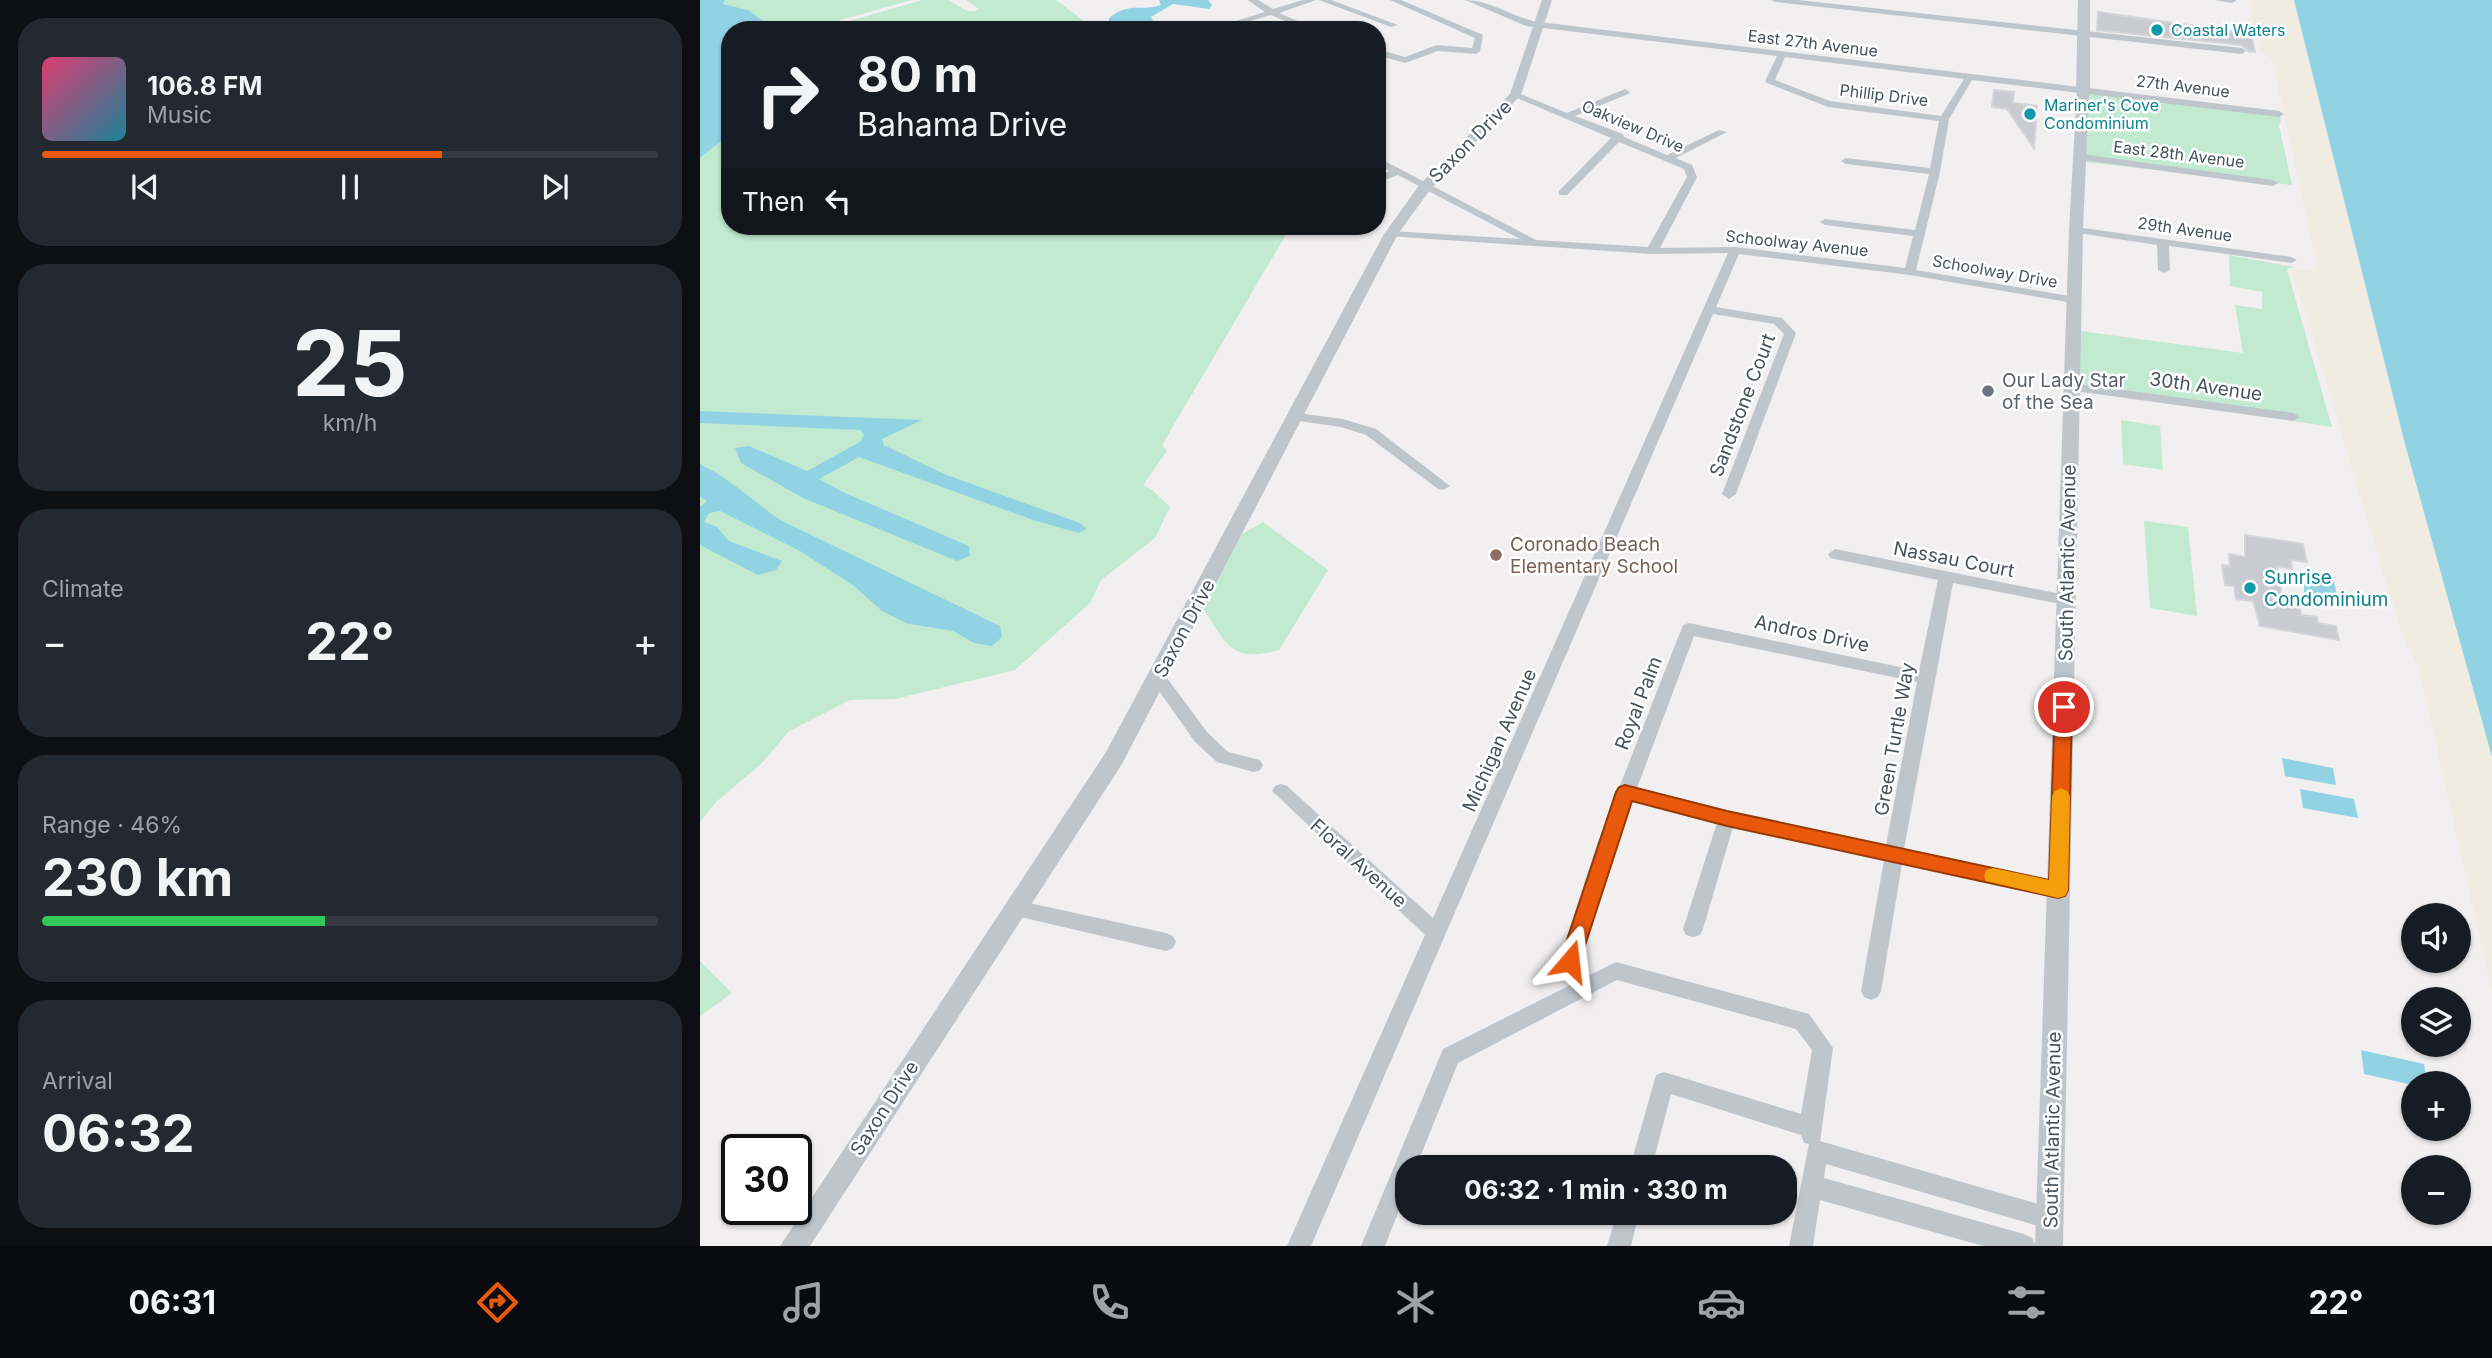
<!DOCTYPE html>
<html lang="en">
<head>
<meta charset="utf-8">
<style>
	body { margin:0; font-family:Inter,sans-serif; background:#242831; color:#f1f3f6; height:100vh; display:flex; flex-direction:column; font-size:26px; white-space:nowrap }
	* { box-sizing:border-box; margin:0 }
	p { font-size:23px; color:#9ea1a6 }
	.icon { flex:none; width:38px; height:38px; fill:none; stroke:currentColor; stroke-width:2; stroke-linecap:round; stroke-linejoin:round }
	.map { position:relative; flex:1; overflow:hidden }
	.sheet { display:flex; flex-direction:column; gap:18px; padding:18px; background:#0d0f14; width:700px }
	.sheet>* { flex:none }
	.guide { position:absolute; left:21px; top:21px; width:665px; height:214px; border-radius:28px; box-shadow:0 2px 5px #0004; background:#171b24; color:#f1f3f6; overflow:hidden }
	.controls { position:absolute; left:1701px; top:903px; display:grid; gap:14px }
	.controls a { display:grid; place-items:center; width:70px; height:70px; border-radius:50%; background:#171b24; box-shadow:0 2px 5px #0004; font-size:35px }
	.speed { position:absolute; left:21px; top:1134px; display:flex; gap:14px; font-size:35px; font-weight:700; text-align:center }
	.speed>* { display:grid; place-content:center; width:91px; height:91px; border-radius:50%; background:#171b24; box-shadow:0 2px 5px #0004; line-height:1 }
	.speed .limit { border:4px solid #111; border-radius:10px; background:#fff; color:#111 }
	.pin { position:absolute; display:grid; place-items:center; width:60px; height:60px; color:#fff; margin:-30px; border:4px solid #fff; border-radius:50%; box-shadow:0 2px 7px #0007 }
	.me { position:absolute; width:77px; margin:-38px; rotate:17deg; stroke-linejoin:round; filter:drop-shadow(0 0 5px #0008) }
	.turn { display:flex; align-items:center; gap:24px; height:147px; padding:0 21px; font-size:32px }
	.turn .icon { width:91px; height:91px; stroke-width:2.5 }
	.turn b { display:block; font-size:49px; line-height:60px }
	.then { display:flex; align-items:center; height:66px; padding:0 21px; background:#0003; gap:14px; font-size:26px }
	.big { font-size:52px; font-weight:700; line-height:1.1 }
	.sheet .card { flex:1; display:flex; flex-direction:column; justify-content:center; gap:10px; min-width:0; padding:0 24px; border-radius:28px; background:#242831 }
	.sheet .dial { align-items:center; gap:0 }
	.dial b { font-size:91px; line-height:1 }
	.song { display:flex; align-items:center; gap:21px }
	.cover { width:84px; height:84px; border-radius:10px; background:linear-gradient(135deg,hsl(340 70% 55%),hsl(190 70% 35%)) }
	.played { height:7px; border-radius:4px; background:linear-gradient(90deg,#ea580c 65%,#363941 65%) }
	.keys { display:flex; justify-content:space-around; direction:ltr }
	.heat { display:flex; justify-content:space-between; align-items:center; font-size:38px; direction:ltr }
	.charge { height:10px; border-radius:5px; background:linear-gradient(90deg,#34c759 46%,#363941 0) }
	.trip { position:absolute; left:695px; top:1155px; width:402px; height:70px; border-radius:28px; background:#171b24; box-shadow:0 2px 5px #0004; font-weight:700; line-height:70px; text-align:center }
	.tabs { display:flex; height:112px; justify-content:space-around; align-items:center; background:#090b0e; color:#9ea1a6 }
	.tabs .icon { width:49px; height:49px }
	.tabs .on { color:#ea580c }
	.tabs b { font-size:32px; color:#f1f3f6 }
	main { display:flex; flex:1; min-height:0 }
	.map>svg:first-child { display:block }
</style>
</head>
<body>
<main>
<section class="sheet">
<div class="card">
<div class="song"><i class="cover"></i><div><b>106.8 FM</b><p>Music</p></div></div>
<div class="played"></div>
<div class="keys"><svg class="icon" aria-label="previous" viewBox="0 0 24 24"><path d="M18 5L8 12l10 7zM5 5v14"/></svg><svg class="icon" aria-label="pause" viewBox="0 0 24 24"><path d="M8 5v14M16 5v14"/></svg><svg class="icon" aria-label="next" viewBox="0 0 24 24"><path d="M6 5l10 7-10 7zM19 5v14"/></svg></div>
</div>
<div class="card dial"><b>25</b><p>km/h</p></div>
<div class="card"><p>Climate</p>
<div class="heat"><a>−</a><b class="big">22°</b><a>+</a></div>
</div>
<div class="card"><p>Range · 46%</p><b class="big">230 km</b><div class="charge"></div></div>
<div class="card"><p>Arrival</p><b class="big">06:32</b></div>
</section>
<div class="map">
<svg width="1792" height="1246" viewBox="0 0 1792 1246">
	<rect width="100%" height="100%" fill="#f1efef"/>
	<!-- green -->
	<g fill="#c1ead1" fill-rule="evenodd">
		<path d="M 25,0 L 212,0 L 105,30 L 58,30 L 63,21 L 48,10 L 23,4 Z"/>
		<path d="M 222,0 C 229,0 240,0 247,0 C 260,4 265,16 279,9 L 266,0 L 356,0 L 392,27 L 368,30 L 139,30 L 129,27 Z"/>
		<path d="M 1388,91 L 1579,111 L 1581,120 L 1579,126 L 1592,185 L 1385,162 Z"/>
		<path d="M 30,134 L 30,226 L 591,226 L 462,445 L 467,451 L 443,485 L 452,490 L 470,507 L 455,538 L 401,580 L 390,603 L 315,670 L 195,699 L 150,700 L 89,731 L 62,763 L 16,802 L 0,822 L 0,158 ZM 265,610 L 300,626 L 274,643 L 253,631 L 208,624 L 191,615 Z"/>
		<path d="M 1529,255 L 1594,267 L 1587,269 L 1632,427 L 1379,388 L 1380,331 L 1543,353 L 1535,305 L 1562,309 L 1562,292 L 1530,286 Z"/>
		<path d="M 1421,420 L 1460,426 L 1463,470 L 1423,464 Z"/>
		<path d="M 1444,521 L 1488,527 L 1497,616 L 1450,608 Z"/>
		<path d="M 563,522 L 628,570 L 579,650 C 531,663 527,645 503,608 L 542,534 Z"/>
		<path d="M 0,961 L 32,993 L 0,1016 Z"/>
	</g>
	<!-- sand -->
	<path fill="#f1ece1" d="M 1549,0 L 1792,0 L 1792,992 L 1719,669 L 1701,631 L 1592,270 L 1618,271 L 1572,59 L 1559,50 Z"/>
	<!-- water -->
	<g fill="#92d3e3">
		<path d="M 0,0 L 25,0 L 23,4 L 48,10 L 63,21 L 58,30 L 30,30 L 30,134 L 0,158 Z"/>
		<path d="M 459,0 L 508,0 L 512,5 L 509,9 L 473,4 L 451,17 L 458,30 L 425,30 L 409,25 L 409,18 C 430,1 439,12 461,5 Z"/>
		<path d="M 1594,0 L 1792,0 L 1792,757 L 1705,444 Z"/>
		<path d="M 0,411 L 222,420 L 182,439 L 184,445 L 244,474 L 380,523 L 387,529 L 379,533 L 333,520 L 159,457 L 119,479 L 145,493 L 269,546 L 270,556 L 257,561 L 103,498 L 41,463 L 35,448 L 49,446 L 107,471 L 160,442 L 164,435 L 160,430 L 0,423 Z"/>
		<path d="M 0,464 C 29,478 53,501 80,520 L 300,626 L 302,637 L 292,646 L 274,643 L 253,631 L 208,624 L 182,611 L 154,586 L 100,551 L 20,511 L 9,513 L 4,522 L 17,527 L 29,541 L 82,561 L 76,570 L 58,575 L 0,545 L 0,507 L 7,501 L 0,497 Z"/>
		<path d="M 1624,577 L 1634,581 L 1639,605 L 1631,606 L 1624,598 L 1604,592 L 1604,583 L 1620,582 Z"/>
		<path d="M 1582,758 L 1633,768 L 1636,785 L 1585,776 Z"/>
		<path d="M 1600,789 L 1654,799 L 1658,818 L 1603,808 Z"/>
		<path d="M 1661,1050 L 1724,1064 L 1727,1083 L 1713,1085 L 1664,1074 Z"/>
	</g>
	<!-- building -->
	<g fill="#c9cbd1" stroke="#d3d5d9" stroke-width="2">
		<path d="M 1398,12 L 1551,34 L 1555,52 L 1548,51 L 1542,45 L 1397,30 Z"/>
		<path d="M 1294,90 L 1314,92 L 1313,103 L 1337,106 L 1334,148 L 1307,109 L 1292,107 Z"/>
		<path d="M 1545,535 L 1603,544 L 1607,562 L 1591,560 L 1592,569 L 1577,566 L 1583,602 L 1599,605 L 1601,615 L 1617,617 L 1618,623 L 1636,626 L 1639,640 L 1560,626 L 1553,601 L 1536,599 L 1534,586 L 1525,585 L 1522,565 L 1530,566 L 1529,554 L 1545,557 Z"/>
	</g>
	<g fill="none" stroke-linecap="round" stroke-linejoin="round">
		<!-- minor -->
		<g fill="#bec6cc" fill-rule="evenodd">
			<path d="M 548,0 L 558,0 L 573,9 L 603,0 L 616,0 L 579,13 L 619,30 L 606,30 L 571,15 L 519,30 L 519,26 L 565,12 Z"/>
			<path d="M 619,0 L 631,0 L 698,25 L 691,27 Z"/>
			<path d="M 690,0 L 701,0 L 783,35 L 780,51 L 776,54 L 738,51 L 705,63 L 677,55 L 677,49 L 705,57 L 737,45 L 772,48 L 775,38 Z"/>
			<path d="M 765,0 C 791,0 813,18 839,22 L 1579,111 L 1584,114 L 1579,117 L 1272,80 L 1249,119 L 1240,172 L 1216,270 L 1375,297 L 1381,301 L 1379,304 L 1210,275 L 1039,254 L 1016,307 L 1082,318 L 1096,333 L 1036,494 L 1029,499 L 1022,494 L 1084,334 L 1074,324 L 1013,314 L 611,1246 L 587,1246 L 725,935 L 572,791 L 575,786 L 581,784 L 587,786 L 733,918 L 1028,253 L 952,254 L 687,236 L 687,232 L 691,231 L 820,239 L 698,175 L 677,183 L 677,176 L 690,171 L 677,164 L 677,157 L 836,240 L 948,247 L 987,177 L 984,169 L 919,142 L 867,195 L 859,195 L 859,191 L 911,138 L 810,95 L 818,93 L 867,113 L 925,89 L 930,92 L 928,94 L 875,116 L 923,134 L 924,137 L 967,155 L 1019,130 L 1027,132 L 976,158 L 992,165 L 997,177 L 960,248 L 1035,247 L 1205,268 L 1213,236 L 1125,225 L 1120,222 L 1125,219 L 1215,230 L 1229,174 L 1146,164 L 1141,161 L 1146,158 L 1230,168 L 1239,121 L 1128,107 L 1067,83 L 1065,81 L 1077,56 L 826,26 ZM 1085,57 L 1264,79 L 1241,116 L 1130,101 L 1075,80 Z"/>
			<path d="M 1071,0 L 1098,0 L 1542,48 L 1546,51 L 1542,54 L 1075,2 Z"/>
			<path d="M 1515,0 L 1535,0 L 1536,1 L 1532,3 Z"/>
			<path d="M 1380,154 L 1573,180 L 1578,183 L 1573,186 L 1376,159 L 1375,157 Z"/>
			<path d="M 1376,227 L 1591,257 L 1597,260 L 1591,263 L 1469,246 L 1470,270 L 1464,273 L 1458,270 L 1457,245 L 1372,232 L 1372,228 Z"/>
			<path d="M 1372,383 L 1593,413 L 1600,417 L 1593,421 L 1367,390 L 1367,384 Z"/>
			<path d="M 597,413 L 643,419 L 676,429 L 750,486 L 743,490 L 738,489 L 666,435 L 641,427 L 592,420 L 592,414 Z"/>
			<path d="M 1135,549 L 1371,596 L 1374,600 L 1366,605 L 1253,583 L 1204,849 L 1358,882 L 1365,884 L 1367,890 L 1365,896 L 1358,898 L 1202,864 L 1181,991 L 1178,997 L 1171,1000 L 1164,997 L 1161,991 L 1184,860 L 1033,827 L 1003,929 L 1000,935 L 993,937 L 986,935 L 983,929 L 1017,823 L 932,801 L 915,844 L 879,961 L 876,967 L 869,970 L 862,967 L 859,961 L 897,844 L 983,625 L 989,623 L 1219,671 L 1238,580 L 1130,558 L 1128,554 ZM 994,636 L 1217,682 L 1186,845 L 1027,811 L 937,788 Z"/>
			<path d="M 458,672 L 464,674 L 507,732 L 528,752 L 560,760 L 563,765 L 560,770 L 554,772 L 517,762 L 495,742 L 450,678 L 452,674 Z"/>
			<path d="M 316,900 L 466,933 L 473,936 L 476,942 L 473,948 L 466,951 L 316,916 L 309,914 L 306,908 L 309,902 Z"/>
			<path d="M 916,962 L 1109,1014 L 1133,1048 L 1120,1141 L 1349,1207 L 1357,1210 L 1360,1218 L 1357,1226 L 1349,1229 L 1126,1164 L 1124,1178 L 1324,1234 L 1332,1238 L 1336,1246 L 1283,1246 L 1120,1200 L 1113,1246 L 1089,1246 L 1109,1144 L 1104,1143 L 1101,1135 L 971,1094 L 952,1167 L 930,1167 L 956,1075 L 964,1072 L 1101,1114 L 1112,1050 L 1096,1029 L 917,980 L 758,1063 L 716,1167 L 707,1167 L 707,1190 L 685,1246 L 661,1246 L 743,1049 Z"/>
			<path d="M 917,1213 L 939,1213 L 931,1246 L 907,1246 Z"/>
		</g>
		<!-- tertiary -->
		<g fill="#bec6cc" fill-rule="evenodd">
			<path d="M 842,0 L 852,0 L 821,95 L 730,190 L 698,234 L 422,764 L 110,1246 L 80,1246 L 406,752 L 684,234 L 720,184 L 810,94 Z"/>
			<path d="M 1383,87 L 1389,90 L 1383,230 L 1363,1246 L 1335,1246 L 1369,230 L 1377,90 Z"/>
		</g>
		<!-- secondary -->
		<path fill="#bec7d0" fill-rule="evenodd" d="M 1378,0 L 1390,0 L 1390,90 L 1383,94 L 1376,90 Z"/>
	</g>
	<!-- route -->
	<path fill="#ea580c" stroke="#983908" stroke-width="2" d="M 1364,700 L 1370,702 L 1372,707 L 1368,890 L 1365,896 L 1358,898 L 1027,826 L 932,801 L 880,961 L 877,968 L 870,970 L 862,968 L 860,961 L 916,792 L 919,787 L 925,785 L 1027,811 L 1349,880 L 1355,707 L 1358,702 Z"/>
	<!-- slow -->
	<path fill="#f59e0b" d="M 1361,788 L 1367,791 L 1370,796 L 1368,890 L 1365,896 L 1358,898 L 1286,881 L 1284,876 L 1286,870 L 1293,868 L 1349,880 L 1352,796 L 1355,791 Z"/>
	<!-- markers -->
	<g fill="#0f9aa8" stroke="#fff" stroke-width="2.5">
		<circle cx="1457" cy="30" r="7"/>
		<circle cx="1330" cy="114" r="7"/>
		<circle cx="1550" cy="588" r="7"/>
	</g>
	<circle fill="#6b7280" stroke="#fff" stroke-width="2.5" cx="1288" cy="391" r="7"/>
	<circle fill="#8d6e63" stroke="#fff" stroke-width="2.5" cx="796" cy="555" r="7"/>
	<g text-anchor="middle" stroke-width="5" stroke-linejoin="round" paint-order="stroke">
		<!-- far-culture labels -->
		<g font-size="16" fill="#0d838f" stroke="#fff" text-anchor="start">
			<text x="1471" y="36">Coastal Waters</text>
			<text x="1344" y="111">Mariner's Cove<tspan x="1344" dy="18">Condominium</tspan></text>
		</g>
		<!-- far-street labels -->
		<g font-size="16" fill="#48525a" stroke="#fff">
			<text transform="translate(1113 43) rotate(7)" y="6">East 27th Avenue</text>
			<text transform="translate(1483 86) rotate(7)" y="6">27th Avenue</text>
			<text transform="translate(1184 95) rotate(7)" y="6">Phillip Drive</text>
			<text transform="translate(933 126) rotate(23)" y="6">Oakview Drive</text>
			<text transform="translate(1479 154) rotate(7)" y="6">East 28th Avenue</text>
			<text transform="translate(1485 229) rotate(8)" y="6">29th Avenue</text>
			<text transform="translate(1097 243) rotate(6)" y="6">Schoolway Avenue</text>
			<text transform="translate(1295 271) rotate(10)" y="6">Schoolway Drive</text>
		</g>
		<!-- street labels -->
		<g font-size="19" fill="#48525a" stroke="#fff">
			<text transform="translate(770 141) rotate(-45)" y="7">Saxon Drive</text>
			<text transform="translate(1506 386) rotate(8)" y="7">30th Avenue</text>
			<text transform="translate(1042 405) rotate(-69)" y="7">Sandstone Court</text>
			<text transform="translate(1254 559) rotate(11)" y="7">Nassau Court</text>
			<text transform="translate(1367 563) rotate(-89)" y="7">South Atlantic Avenue</text>
			<text transform="translate(484 628) rotate(-62)" y="7">Saxon Drive</text>
			<text transform="translate(1112 633) rotate(12)" y="7">Andros Drive</text>
			<text transform="translate(938 703) rotate(-69)" y="7">Royal Palm</text>
			<text transform="translate(1194 739) rotate(-80)" y="7">Green Turtle Way</text>
			<text transform="translate(799 740) rotate(-66)" y="7">Michigan Avenue</text>
			<text transform="translate(659 863) rotate(42)" y="7">Floral Avenue</text>
			<text transform="translate(184 1108) rotate(-57)" y="7">Saxon Drive</text>
			<text transform="translate(1352 1130) rotate(-89)" y="7">South Atlantic Avenue</text>
		</g>
		<!-- worship labels -->
		<g font-size="19" fill="#5b616d" stroke="#fff" text-anchor="start">
			<text x="1302" y="387">Our Lady Star<tspan x="1302" dy="22">of the Sea</tspan></text>
		</g>
		<!-- education labels -->
		<g font-size="19" fill="#785e54" stroke="#fff" text-anchor="start">
			<text x="810" y="551">Coronado Beach<tspan x="810" dy="22">Elementary School</tspan></text>
		</g>
		<!-- culture labels -->
		<g font-size="19" fill="#0d838f" stroke="#fff" text-anchor="start">
			<text x="1564" y="584">Sunrise<tspan x="1564" dy="22">Condominium</tspan></text>
		</g>
	</g>
</svg>
<div class="controls">
<a><svg class="icon" aria-label="sound" viewBox="0 0 24 24"><path d="M4 9h4l5-4v14l-5-4H4zM17 9q2 3 0 6"/></svg></a>
<a><svg class="icon" aria-label="layers" viewBox="0 0 24 24"><path d="M12 4l9 5-9 5-9-5zM3 14l9 5 9-5"/></svg></a>
<a>+</a>
<a>−</a>
</div>
<div class="speed"><div class="limit">30</div></div>
<div class="pin" style="left:1364px;top:707px;background:#d93025"><svg class="icon" aria-label="arrive" viewBox="0 0 24 24"><path d="M6 21V4h12l-3 4 3 4H6"/></svg></div>
<svg class="me" style="left:870px;top:961px" viewBox="-20 -20 40 40"><path d="M0-17L14 15 0 8-14 15z" fill="#ea580c" stroke="#fff" stroke-width="4"/></svg>
<div class="trip">06:32 · 1 min · 330 m</div>
<div class="guide">
<div class="turn"><svg class="icon" aria-label="right" viewBox="0 0 24 24"><path d="M7 20v-9h11M14 6l5 5-5 5"/></svg><div><b>80 m</b>Bahama Drive</div></div>
<div class="then">Then<svg class="icon" aria-label="left" viewBox="0 0 24 24"><path d="M17 20v-9H6M10 6l-5 5 5 5"/></svg></div>
</div>
</div>
</main>
<nav class="tabs">
<b>06:31</b>
<svg class="icon on" aria-label="directions" viewBox="0 0 24 24"><path d="M12 3l9 9-9 9-9-9zM9 14v-3h6M13 9l2 2-2 2"/></svg>
<svg class="icon" aria-label="music" viewBox="0 0 24 24"><path d="M9 18V5l10-2v13"/><circle cx="6" cy="18" r="3"/><circle cx="16" cy="16" r="3"/></svg>
<svg class="icon" aria-label="phone" viewBox="0 0 24 24"><path d="M5 4h4l2 5-3 2q2 4 5 5l2-3 5 2v4C11 20 4 13 5 4z"/></svg>
<svg class="icon" aria-label="climate" viewBox="0 0 24 24"><path d="M12 3v18M4 7l16 10M4 17L20 7"/></svg>
<svg class="icon" aria-label="car" viewBox="0 0 24 24"><path d="M5 17H2v-5l4-1 3-4h7l3 4 3 1v5h-3M9 17h6M6 11h13"/><circle cx="7" cy="17" r="2"/><circle cx="17" cy="17" r="2"/></svg>
<svg class="icon" aria-label="filters" viewBox="0 0 24 24"><path d="M4 7h16M4 17h16"/><circle cx="9" cy="7" r="2"/><circle cx="15" cy="17" r="2"/></svg>
<b>22°</b>
</nav>
</body>
</html>
